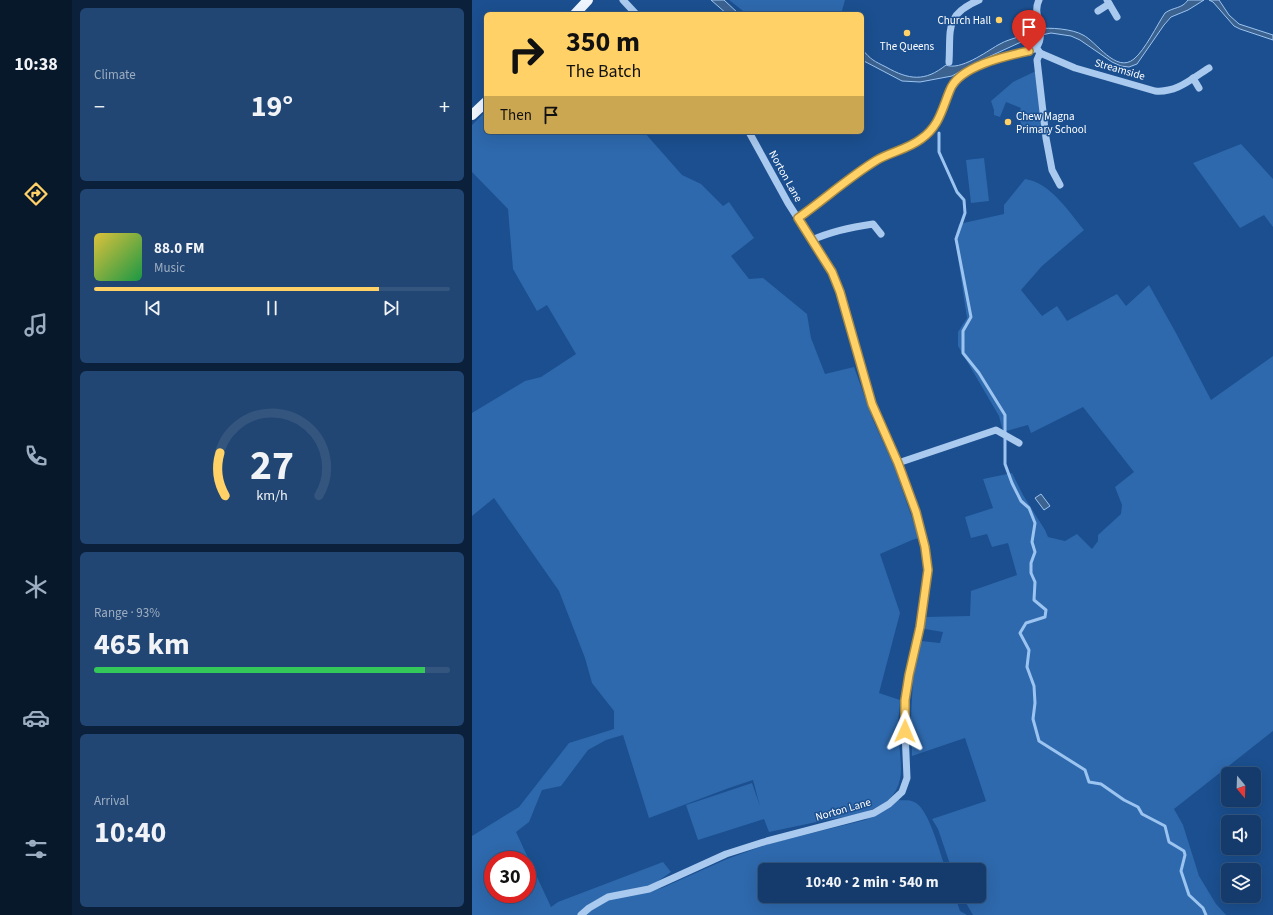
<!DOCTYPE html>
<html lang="en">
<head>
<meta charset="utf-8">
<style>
	body { margin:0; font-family:"Source Sans 3",sans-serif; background:#214673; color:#f1f3f6; height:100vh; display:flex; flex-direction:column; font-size:15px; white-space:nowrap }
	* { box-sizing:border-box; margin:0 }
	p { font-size:13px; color:#9dadc1 }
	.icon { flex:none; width:22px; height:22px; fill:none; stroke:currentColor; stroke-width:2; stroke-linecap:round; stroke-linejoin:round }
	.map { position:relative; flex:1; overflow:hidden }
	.side { display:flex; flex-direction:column; gap:8px; padding:8px; background:#0b203b; width:400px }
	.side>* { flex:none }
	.guide { position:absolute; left:12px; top:12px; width:380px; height:122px; border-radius:6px; box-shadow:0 4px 16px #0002,0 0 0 1px #33557e; background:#ffd166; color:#111; overflow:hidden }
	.needle { width:26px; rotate:161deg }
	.controls { position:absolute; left:749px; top:767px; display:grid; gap:8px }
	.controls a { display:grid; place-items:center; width:40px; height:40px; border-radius:6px; background:#143b6b; box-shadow:0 4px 16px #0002,0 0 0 1px #33557e; font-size:20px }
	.speed { position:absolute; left:12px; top:851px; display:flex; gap:8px; font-size:20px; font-weight:700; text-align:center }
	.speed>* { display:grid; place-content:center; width:52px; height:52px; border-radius:50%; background:#143b6b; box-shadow:0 4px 16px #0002,0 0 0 1px #33557e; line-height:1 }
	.speed .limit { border:6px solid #d22; background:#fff; color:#111 }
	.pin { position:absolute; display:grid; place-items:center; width:34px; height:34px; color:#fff; margin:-41px -17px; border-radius:50% 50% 50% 0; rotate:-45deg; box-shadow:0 0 4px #0007 }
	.pin .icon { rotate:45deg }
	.me { position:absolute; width:44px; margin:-22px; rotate:1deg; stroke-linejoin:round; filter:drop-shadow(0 0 3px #0008) }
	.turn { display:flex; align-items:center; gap:14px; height:84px; padding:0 16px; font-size:18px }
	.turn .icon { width:52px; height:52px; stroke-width:2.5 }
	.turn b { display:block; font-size:28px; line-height:34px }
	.then { display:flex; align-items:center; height:38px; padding:0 16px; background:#0003; gap:8px; font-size:15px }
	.big { font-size:30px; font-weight:700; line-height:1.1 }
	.side .card { flex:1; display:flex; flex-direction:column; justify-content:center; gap:6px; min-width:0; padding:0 14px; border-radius:6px; background:#214673 }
	.side .dial { align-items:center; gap:0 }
	.dial svg { height:104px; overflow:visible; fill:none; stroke:#33557e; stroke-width:7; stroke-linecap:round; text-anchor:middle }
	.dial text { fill:#f1f3f6; stroke:none }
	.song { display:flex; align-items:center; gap:12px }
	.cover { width:48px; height:48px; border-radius:6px; background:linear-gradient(135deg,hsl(50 70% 55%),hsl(140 70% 35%)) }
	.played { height:4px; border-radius:2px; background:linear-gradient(90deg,#ffd166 80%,#33557e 80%) }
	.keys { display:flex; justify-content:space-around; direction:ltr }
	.heat { display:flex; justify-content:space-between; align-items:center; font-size:22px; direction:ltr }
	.charge { height:6px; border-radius:3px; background:linear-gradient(90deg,#34c759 93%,#33557e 0) }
	.trip { position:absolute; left:286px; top:863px; width:228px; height:40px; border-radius:6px; background:#143b6b; box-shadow:0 4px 16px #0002,0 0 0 1px #33557e; font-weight:700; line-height:40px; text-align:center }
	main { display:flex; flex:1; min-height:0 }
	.tab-bar { display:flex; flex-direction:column; width:72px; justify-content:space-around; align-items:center; background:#08182b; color:#9dadc1 }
	.tab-bar .icon { width:28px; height:28px }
	.tab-bar .active { color:#ffd166 }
	.tab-bar b { font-size:18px; color:#f1f3f6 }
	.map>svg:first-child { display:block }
</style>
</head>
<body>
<main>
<nav class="tab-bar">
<b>10:38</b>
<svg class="icon active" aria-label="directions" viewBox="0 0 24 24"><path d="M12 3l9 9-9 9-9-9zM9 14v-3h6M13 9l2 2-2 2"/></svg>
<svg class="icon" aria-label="music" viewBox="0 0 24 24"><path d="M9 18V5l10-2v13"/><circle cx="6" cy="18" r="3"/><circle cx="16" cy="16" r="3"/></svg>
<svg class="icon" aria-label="phone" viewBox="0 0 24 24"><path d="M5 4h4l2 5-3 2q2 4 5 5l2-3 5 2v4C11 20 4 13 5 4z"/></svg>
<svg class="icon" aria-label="climate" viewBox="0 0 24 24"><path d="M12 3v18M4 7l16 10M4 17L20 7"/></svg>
<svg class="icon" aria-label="car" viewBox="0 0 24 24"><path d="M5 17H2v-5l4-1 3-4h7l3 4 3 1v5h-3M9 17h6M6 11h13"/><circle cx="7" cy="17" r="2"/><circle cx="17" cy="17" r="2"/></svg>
<svg class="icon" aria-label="filters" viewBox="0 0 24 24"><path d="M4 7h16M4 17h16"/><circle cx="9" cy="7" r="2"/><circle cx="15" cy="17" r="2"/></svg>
</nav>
<section class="side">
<div class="card"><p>Climate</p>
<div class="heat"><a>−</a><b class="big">19°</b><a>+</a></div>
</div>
<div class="card">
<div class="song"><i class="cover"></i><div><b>88.0 FM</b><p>Music</p></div></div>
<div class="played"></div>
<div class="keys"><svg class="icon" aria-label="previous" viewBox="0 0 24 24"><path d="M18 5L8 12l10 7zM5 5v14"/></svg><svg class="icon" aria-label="pause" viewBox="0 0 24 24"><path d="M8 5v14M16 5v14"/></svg><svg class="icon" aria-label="next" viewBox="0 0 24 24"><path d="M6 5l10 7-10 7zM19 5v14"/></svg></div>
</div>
<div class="card dial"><svg viewBox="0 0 100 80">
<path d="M14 69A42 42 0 1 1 86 69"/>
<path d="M14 69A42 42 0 0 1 10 36" stroke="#ffd166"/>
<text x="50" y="56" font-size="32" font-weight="700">27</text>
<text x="50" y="72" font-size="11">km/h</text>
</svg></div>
<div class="card"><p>Range · 93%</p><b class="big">465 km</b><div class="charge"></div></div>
<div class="card"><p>Arrival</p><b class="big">10:40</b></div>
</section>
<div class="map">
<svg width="801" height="915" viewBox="0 0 801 915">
	<rect width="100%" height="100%" fill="#1b4f8f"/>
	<!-- green -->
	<g fill="#2e69ad" fill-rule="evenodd">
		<path d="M 257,0 L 373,0 L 369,14 L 275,14 Z"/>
		<path d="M 564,71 L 570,133 L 550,126 L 546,115 L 549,108 L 534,102 L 528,117 L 522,115 L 522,110 L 519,101 L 541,82 Z"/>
		<path d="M 14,111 L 14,132 L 172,132 L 210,175 L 229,184 L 251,206 L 257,202 L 282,238 L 259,256 L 277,279 L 291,278 L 335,314 L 339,338 L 353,374 L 382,367 L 401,420 L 422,466 L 447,538 L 440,540 L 408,554 L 428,613 L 407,693 L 428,700 C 428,709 426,718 426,727 C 426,741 431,766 428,779 C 422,812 381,815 354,820 C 335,824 316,828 297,832 L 292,819 L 226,840 L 214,805 L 280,783 L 288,806 L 281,780 L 257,788 L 177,818 L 151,735 L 134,740 L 116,750 L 89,786 L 70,790 L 57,822 L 44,832 L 79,907 L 86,902 L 191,862 L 199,872 L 169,893 L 190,888 L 255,859 L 296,844 L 393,820 L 409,812 L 426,800 C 432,801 438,799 444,803 C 458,812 468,854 474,870 L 293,870 L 293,896 L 483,896 L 488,911 L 495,915 L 0,915 L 0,836 L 47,807 L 97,743 L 142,729 L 142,711 L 120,683 L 113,658 L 87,591 L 22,498 L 0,516 L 0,413 L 53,381 L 69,377 L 104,354 L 75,305 L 65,311 L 41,269 L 36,209 L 0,172 L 0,125 ZM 21,860 L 55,860 L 55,894 L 21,894 Z"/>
		<path d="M 769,144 L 801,179 L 801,227 L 792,215 L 768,228 L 721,163 Z"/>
		<path d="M 512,158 L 517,201 L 499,203 L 494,160 Z"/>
		<path d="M 553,179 C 579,183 596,211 612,230 L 570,266 L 549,290 L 570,316 L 585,306 L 595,321 L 645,294 L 654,306 L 677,285 L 704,333 L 739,400 L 801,356 L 801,731 L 702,809 L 711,825 L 727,876 L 744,904 L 754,915 L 501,915 L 490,896 L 507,896 L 507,870 L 480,870 L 466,829 L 460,819 L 514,801 L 493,738 L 440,756 L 439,717 L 441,679 L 449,641 L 468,643 L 471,632 L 453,629 L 453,617 L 498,616 L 499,591 L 545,575 L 536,543 L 520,547 L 515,534 L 499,538 L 493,517 L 521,508 L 511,479 L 540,473 L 551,495 L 573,530 L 576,537 L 593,541 L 605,534 L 620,549 L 626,541 L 626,535 L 649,514 L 650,505 L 643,487 L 662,472 L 611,407 L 559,433 L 556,425 L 531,432 L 527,416 L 486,346 L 486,332 L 495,318 L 483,238 L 487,224 L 532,214 L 532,205 Z"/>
	</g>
	<!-- water -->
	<g fill="#3c6290" stroke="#9cc4f0">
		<path d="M 239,0 L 252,0 L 267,14 L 255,14 Z"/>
		<path d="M 716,0 L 732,0 L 716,10 L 699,17 L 692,25 L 665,64 L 657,67 L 649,66 L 640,62 L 608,40 L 599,36 L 579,33 L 560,37 L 501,64 L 480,76 L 448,82 L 430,81 L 390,60 L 390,49 C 399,60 402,61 414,67 C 437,80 453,82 474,65 C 488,71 514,52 526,45 C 534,40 544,38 552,35 C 557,33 561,30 566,29 C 577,27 601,29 611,35 C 624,41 644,74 662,59 C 673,50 685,25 693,13 C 701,7 710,9 716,0 Z"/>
		<path d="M 737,0 L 747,0 L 757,15 L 767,24 L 801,35 L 801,40 L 768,29 L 762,26 L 741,2 Z"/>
		<path d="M 569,494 L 578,506 L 572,510 L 563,498 Z"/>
	</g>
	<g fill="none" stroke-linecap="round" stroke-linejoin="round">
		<!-- stream -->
		<path stroke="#9cc4f0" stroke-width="3" d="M 467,133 L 467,152 L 485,192 L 492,200 L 493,213 L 484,239 L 499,317 L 491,331 L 491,353 L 507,373 L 533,415 L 533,464 L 540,483 L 549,501 L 557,508 L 563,523 L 560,542 L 563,552 L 559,563 L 559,573 L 563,582 L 562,600 L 574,610 L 573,617 L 554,623 L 548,633 L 557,650 L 555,667 L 562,686 L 563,703 L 561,719 L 567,741 L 613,770 L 617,782 L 629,784 L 652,800 L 666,807 L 670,814 L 693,826 L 697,842 L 712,851 L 713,855 L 709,871 L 717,895 L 731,908 L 734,915"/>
		<!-- minor -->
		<g stroke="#a9c9ee" stroke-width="7">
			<path d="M 151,0 L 164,14"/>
			<path d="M 635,0 L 645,17"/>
			<path d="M 626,11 L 637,4"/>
			<path d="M 564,48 C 576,32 559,15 567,0"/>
			<path d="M 566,50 L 568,53 L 565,60 L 574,138 L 580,170 L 588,185"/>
			<path d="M 568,53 L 603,68 L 683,91 C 705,93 719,79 737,68"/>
			<path d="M 477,62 C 479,29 472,15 507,0"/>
			<path d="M 721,78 L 727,88"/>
			<path d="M 326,218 C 353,199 377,177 405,161 C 419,152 436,149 449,140 C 463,130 469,116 474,100 C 476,94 478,88 481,83 C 491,71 517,60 532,56 C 543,53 554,53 564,48"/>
			<path d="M 340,240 C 360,231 380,227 401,224 L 409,234"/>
			<path d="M 426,463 L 524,430 L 547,443"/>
			<path d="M 109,915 L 117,908 L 136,897 L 177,889 L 254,854 L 295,841 L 402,813 L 417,804 L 430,792 L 435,778 L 433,731 L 433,700 L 437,675 L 448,627 L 456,570 L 453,547 L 444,512 L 426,463 L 404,414 L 397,393 L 369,292 L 360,272 L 316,203 L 277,132"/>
		</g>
		<!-- major -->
		<g stroke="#f0f6ff" stroke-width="10">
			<path d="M 103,14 L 116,0"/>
			<path d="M 0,115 L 14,102"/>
		</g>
	</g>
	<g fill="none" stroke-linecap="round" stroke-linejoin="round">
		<defs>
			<path id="route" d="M 433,731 L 433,700 L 437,675 L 448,627 L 456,570 L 453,547 L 444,512 L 426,463 L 400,404 L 368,292 L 360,272 L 326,218 C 353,199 377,177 405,160 C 419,152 436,149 449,139 C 467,127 470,109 478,90 C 487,66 534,56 557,51"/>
		</defs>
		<!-- route casing -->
		<use href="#route" stroke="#a68842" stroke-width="10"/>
		<!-- route -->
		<use href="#route" stroke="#ffd166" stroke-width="7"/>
	</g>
	<!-- markers -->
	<g fill="#ffd166" stroke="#1b4f8f" stroke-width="1.5">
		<circle cx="527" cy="20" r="4"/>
		<circle cx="435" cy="33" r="4"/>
		<circle cx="536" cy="122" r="4"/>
	</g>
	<g text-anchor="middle" stroke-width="3" stroke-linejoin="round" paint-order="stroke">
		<!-- poi labels -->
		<g font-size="11" fill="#fff" stroke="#1b4f8f" text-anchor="end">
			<text x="519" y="24">Church Hall</text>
			<text x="435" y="50" text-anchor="middle">The Queens</text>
			<text x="544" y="120" text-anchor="start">Chew Magna<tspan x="544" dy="13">Primary School</tspan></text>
		</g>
		<!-- street labels -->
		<g font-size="11" fill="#fff" stroke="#1b4f8f">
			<text transform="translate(648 69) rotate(16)" y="4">Streamside</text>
			<text transform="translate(314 176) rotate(61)" y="4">Norton Lane</text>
			<text transform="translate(371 809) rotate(-16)" y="4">Norton Lane</text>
		</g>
	</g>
</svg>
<div class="controls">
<a><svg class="needle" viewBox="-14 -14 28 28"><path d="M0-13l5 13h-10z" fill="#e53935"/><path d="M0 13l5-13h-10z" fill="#9dadc1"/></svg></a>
<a><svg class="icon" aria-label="sound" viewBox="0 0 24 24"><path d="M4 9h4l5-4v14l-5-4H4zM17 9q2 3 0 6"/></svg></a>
<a><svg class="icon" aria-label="layers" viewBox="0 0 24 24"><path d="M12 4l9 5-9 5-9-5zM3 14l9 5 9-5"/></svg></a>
</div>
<div class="speed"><div class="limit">30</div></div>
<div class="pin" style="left:557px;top:51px;background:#d93025"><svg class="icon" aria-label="arrive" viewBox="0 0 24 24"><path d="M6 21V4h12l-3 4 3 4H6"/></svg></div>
<svg class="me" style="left:433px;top:731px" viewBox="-20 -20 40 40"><path d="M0-17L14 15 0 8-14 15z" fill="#ffd166" stroke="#fff" stroke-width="4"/></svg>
<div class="trip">10:40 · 2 min · 540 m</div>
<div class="guide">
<div class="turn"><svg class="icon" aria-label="right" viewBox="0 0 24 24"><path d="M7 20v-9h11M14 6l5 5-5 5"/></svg><div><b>350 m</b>The Batch</div></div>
<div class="then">Then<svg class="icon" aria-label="arrive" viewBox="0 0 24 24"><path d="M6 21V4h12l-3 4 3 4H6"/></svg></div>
</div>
</div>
</main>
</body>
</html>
